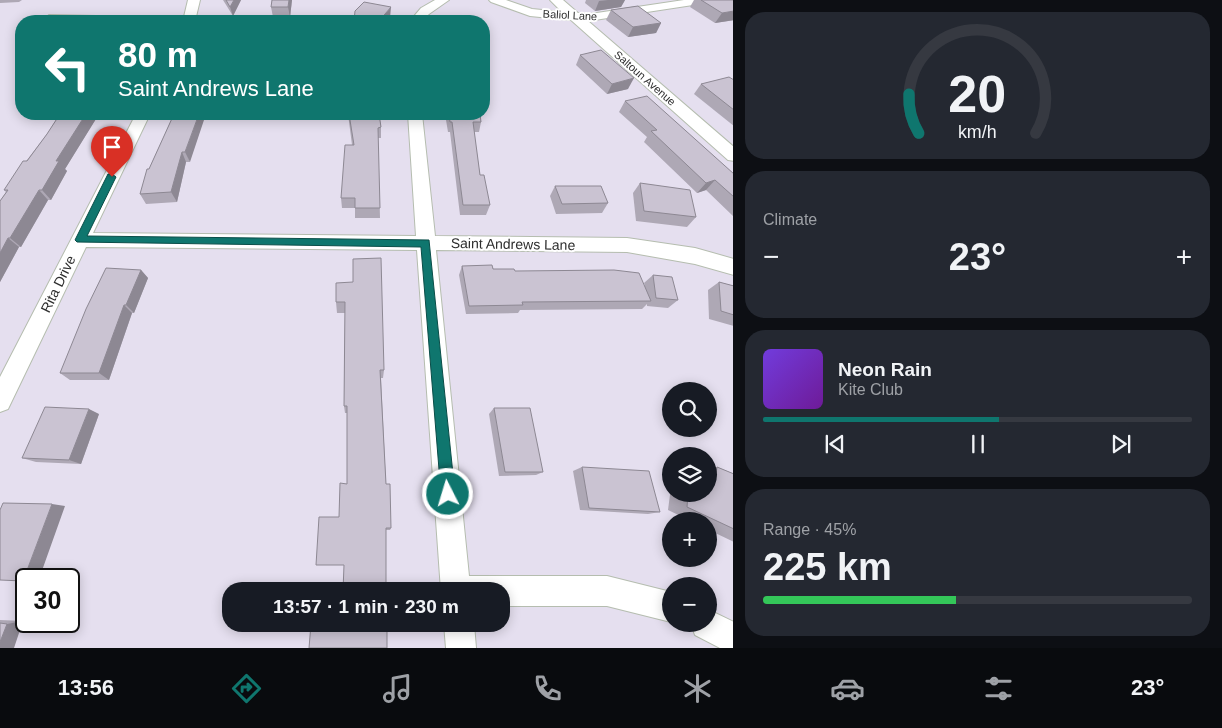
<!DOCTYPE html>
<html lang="en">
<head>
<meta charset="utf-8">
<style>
	body { margin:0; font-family:Helvetica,sans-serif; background:#242831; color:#f1f3f6; height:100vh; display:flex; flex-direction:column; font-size:19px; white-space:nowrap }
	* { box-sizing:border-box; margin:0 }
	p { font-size:16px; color:#9ea1a6 }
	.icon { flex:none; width:28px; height:28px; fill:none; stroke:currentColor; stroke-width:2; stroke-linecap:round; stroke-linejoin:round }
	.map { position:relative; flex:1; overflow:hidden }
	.panel { display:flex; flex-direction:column; gap:12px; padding:12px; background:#0d0f14; width:489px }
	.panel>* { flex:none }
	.hud { position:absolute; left:15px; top:15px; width:475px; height:105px; border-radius:20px; box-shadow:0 2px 12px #0003; background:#0f766e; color:#fff; overflow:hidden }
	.controls { position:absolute; left:662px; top:382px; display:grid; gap:10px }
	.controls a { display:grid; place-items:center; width:55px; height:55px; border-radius:50%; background:#171b24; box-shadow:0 2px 12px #0003; font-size:25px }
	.speed { position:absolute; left:15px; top:568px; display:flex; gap:10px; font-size:25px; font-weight:700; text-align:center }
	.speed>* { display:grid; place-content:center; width:65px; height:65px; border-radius:50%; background:#171b24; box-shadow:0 2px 12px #0003; line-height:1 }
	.speed .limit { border:2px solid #111; border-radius:8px; background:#fff; color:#111 }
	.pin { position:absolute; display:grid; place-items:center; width:42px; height:42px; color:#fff; margin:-51px -21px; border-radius:50% 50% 50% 0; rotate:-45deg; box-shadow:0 0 5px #0007 }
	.pin .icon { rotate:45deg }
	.me { position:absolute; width:55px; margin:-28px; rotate:355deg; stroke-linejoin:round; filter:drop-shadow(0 0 4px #0008) }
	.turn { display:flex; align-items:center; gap:18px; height:105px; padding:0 20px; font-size:22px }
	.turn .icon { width:65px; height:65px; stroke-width:2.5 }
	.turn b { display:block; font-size:35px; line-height:42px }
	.big { font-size:38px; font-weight:600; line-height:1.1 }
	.panel .card { flex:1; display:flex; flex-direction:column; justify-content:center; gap:8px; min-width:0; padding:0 18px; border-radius:20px; background:#242831 }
	.panel .dial { align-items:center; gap:0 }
	.dial svg { height:130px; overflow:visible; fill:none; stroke:#363941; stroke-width:7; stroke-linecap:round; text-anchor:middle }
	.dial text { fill:#f1f3f6; stroke:none }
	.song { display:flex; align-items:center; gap:15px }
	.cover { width:60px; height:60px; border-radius:8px; background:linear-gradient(135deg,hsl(260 70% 55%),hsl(280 70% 35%)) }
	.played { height:5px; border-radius:2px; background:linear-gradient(90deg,#0f766e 55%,#363941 55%) }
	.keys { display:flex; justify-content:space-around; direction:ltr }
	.heat { display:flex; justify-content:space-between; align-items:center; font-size:28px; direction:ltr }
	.charge { height:8px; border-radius:4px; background:linear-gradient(90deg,#34c759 45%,#363941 0) }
	.trip { position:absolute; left:222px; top:582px; width:288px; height:50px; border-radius:20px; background:#171b24; box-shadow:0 2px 12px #0003; font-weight:600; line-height:50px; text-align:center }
	.dock { display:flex; height:80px; justify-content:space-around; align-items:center; background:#090b0e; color:#9ea1a6 }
	.dock .icon { width:35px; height:35px }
	.dock .current { color:#0f766e }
	.dock b { font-size:22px; color:#f1f3f6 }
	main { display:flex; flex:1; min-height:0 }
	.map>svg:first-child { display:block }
</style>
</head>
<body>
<main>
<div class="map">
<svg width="734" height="648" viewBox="0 0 734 648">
	<rect width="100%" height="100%" fill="#e5dfef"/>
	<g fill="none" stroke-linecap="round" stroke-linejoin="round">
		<defs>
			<path id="service" d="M 49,15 L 190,18 L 193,20 L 167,21 L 51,18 L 48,16 Z"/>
			<g id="minor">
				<path d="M 188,0 L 200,0 L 195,21 L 183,21 Z"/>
				<path d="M 435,0 L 449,0 L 429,14 L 422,21 L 410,21 L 421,8 Z"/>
				<path d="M 489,0 L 506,0 L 532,9 L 562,12 L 550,0 L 563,0 L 578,13 L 590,14 L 684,0 L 712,0 L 706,3 L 588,21 L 734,147 L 734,161 L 728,160 L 571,20 L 530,16 L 491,2 Z"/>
				<path d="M 136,114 L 150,114 L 93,233 L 416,236 L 408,114 L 422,114 L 435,236 L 627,238 L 695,248 L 734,259 L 734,275 L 695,264 L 627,252 L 436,250 L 469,576 L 607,576 L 671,592 L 671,622 L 607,606 L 501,606 L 501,591 L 441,591 L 417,250 L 86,247 L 8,409 L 0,412 L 0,377 Z"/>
				<path d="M 709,610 L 734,622 L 734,648 L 720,648 L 695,635 L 691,624 L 709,624 Z"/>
				<path d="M 444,624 L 474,624 L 476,648 L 446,648 Z"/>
			</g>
		</defs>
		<!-- service casing -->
		<use href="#service" stroke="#b5bdaf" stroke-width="2"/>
		<!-- minor casing -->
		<use href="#minor" stroke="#b5bdaf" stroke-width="2"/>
		<!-- service -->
		<use href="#service" fill="#fff" fill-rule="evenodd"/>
		<!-- minor -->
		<use href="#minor" fill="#fff" fill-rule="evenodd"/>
	</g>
	<!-- wall -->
	<g fill="#aea8b5">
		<path d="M 0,0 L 22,0 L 19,2 L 0,3 Z"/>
		<path d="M 223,0 L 241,0 L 233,16 Z"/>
		<path d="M 272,0 L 292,0 L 290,17 L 273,17 L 271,7 Z"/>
		<path d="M 586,0 L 625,0 L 621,7 L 595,11 L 585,3 Z"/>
		<path d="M 694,0 L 734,0 L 734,20 L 715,23 L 690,7 Z"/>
		<path d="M 611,10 L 661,23 L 656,33 L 628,37 L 606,20 Z"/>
		<path d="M 580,55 L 628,89 L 607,94 L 576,65 Z"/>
		<path d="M 734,80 L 734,126 L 694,94 L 701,84 Z"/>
		<path d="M 625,101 L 734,174 L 734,217 L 706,190 L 697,193 L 644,142 L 647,137 L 619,112 Z"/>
		<path d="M 60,114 L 99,114 L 65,169 L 67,171 L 51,200 L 48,200 L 21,247 L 19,247 L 0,282 L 0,201 L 6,192 L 4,190 L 47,134 Z"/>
		<path d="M 174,114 L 190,162 L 186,162 L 177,202 L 146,204 L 140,194 L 149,169 Z"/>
		<path d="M 348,114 L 379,114 L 381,127 L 381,138 L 378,138 L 380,218 L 355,218 L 355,208 L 342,208 L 341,198 L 352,145 Z"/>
		<path d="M 445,114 L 480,114 L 481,122 L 479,132 L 474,132 L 480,175 L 490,205 L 486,215 L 460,215 L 450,132 L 448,132 Z"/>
		<path d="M 640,183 L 696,217 L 687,227 L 636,221 L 633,193 Z"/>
		<path d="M 555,186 L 608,203 L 602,213 L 556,214 L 550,196 Z"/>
		<path d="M 462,266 L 515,271 L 645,286 L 644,283 L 653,275 L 678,300 L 668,308 L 647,306 L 647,304 L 642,309 L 520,310 L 518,313 L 466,314 L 459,275 Z"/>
		<path d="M 141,270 L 148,278 L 134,313 L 132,313 L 109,380 L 70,380 L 60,373 Z"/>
		<path d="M 719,282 L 734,286 L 734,326 L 709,319 L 708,290 Z"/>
		<path d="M 336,283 L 384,370 L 383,378 L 381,378 L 386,484 L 391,528 L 390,530 L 386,530 L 344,565 L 339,517 L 347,484 L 347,413 L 345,413 L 344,406 L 345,313 L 337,313 L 336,302 Z"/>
		<path d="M 494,408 L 543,472 L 536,475 L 499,476 L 489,414 Z"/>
		<path d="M 99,414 L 81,464 L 36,462 L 22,458 Z"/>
		<path d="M 582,467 L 660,512 L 648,514 L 580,510 L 573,471 Z"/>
		<path d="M 717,467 L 734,474 L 734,542 L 709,530 L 709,521 L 691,521 L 668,510 L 671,487 L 671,494 L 709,494 L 709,469 Z"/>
		<path d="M 0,620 L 23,621 L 0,648 Z"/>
	</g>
	<!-- shaded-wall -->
	<g fill="#8d8893">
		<path d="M 234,0 L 241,0 L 233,16 L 230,7 Z"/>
		<path d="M 289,0 L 292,0 L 290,17 L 288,7 Z"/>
		<path d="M 608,0 L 625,0 L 621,7 L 595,11 L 599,1 Z"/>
		<path d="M 391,7 L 390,18 L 387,21 L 379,21 Z"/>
		<path d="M 734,11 L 734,20 L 715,23 L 722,13 Z"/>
		<path d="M 661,23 L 656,33 L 628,37 L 633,27 Z"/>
		<path d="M 634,78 L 628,89 L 607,94 L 612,84 Z"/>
		<path d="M 86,114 L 99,114 L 65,169 L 67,171 L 51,200 L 42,190 L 56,161 Z"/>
		<path d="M 199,114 L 206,114 L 190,162 L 185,152 Z"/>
		<path d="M 182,152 L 186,162 L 177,202 L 171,192 Z"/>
		<path d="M 715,180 L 706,190 L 697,193 L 706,183 Z"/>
		<path d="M 39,190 L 48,200 L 21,247 L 10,238 Z"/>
		<path d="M 8,238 L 19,247 L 0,282 L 0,253 Z"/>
		<path d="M 141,270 L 148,278 L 134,313 L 126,305 Z"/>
		<path d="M 124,305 L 132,313 L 109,380 L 99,373 Z"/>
		<path d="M 89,409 L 99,414 L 81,464 L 69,460 Z"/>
		<path d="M 52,504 L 65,506 L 39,579 L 26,579 L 26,581 L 23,581 Z"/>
		<path d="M 23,621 L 14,648 L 0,648 L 0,642 L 7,624 Z"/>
	</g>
	<!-- building -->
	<g fill="#cac3d2" stroke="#8d8893">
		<path d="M 226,0 L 234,0 L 230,7 Z"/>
		<path d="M 272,0 L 289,0 L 288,7 L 271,7 Z"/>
		<path d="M 701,0 L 734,0 L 734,11 L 722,13 Z"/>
		<path d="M 364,2 L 391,7 L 379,21 L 354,21 L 355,11 Z"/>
		<path d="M 638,6 L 661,23 L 633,27 L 611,10 Z"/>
		<path d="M 144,17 L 142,21 L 120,21 L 121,18 Z"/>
		<path d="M 444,18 L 459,21 L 442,21 Z"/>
		<path d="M 214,19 L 236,19 L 235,21 L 213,21 Z"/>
		<path d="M 601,50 L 634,78 L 612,84 L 580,55 Z"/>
		<path d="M 729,77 L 734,80 L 734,110 L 701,84 Z"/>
		<path d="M 647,96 L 734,174 L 734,197 L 715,180 L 706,183 L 651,131 L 657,130 L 625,101 Z"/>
		<path d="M 60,114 L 86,114 L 56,161 L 59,161 L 42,190 L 39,190 L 10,238 L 8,238 L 0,253 L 0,201 L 8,190 L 4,190 L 23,161 L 27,161 L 47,134 Z"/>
		<path d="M 174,114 L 199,114 L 185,152 L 182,152 L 171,192 L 140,194 L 147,169 L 149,169 Z"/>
		<path d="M 349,114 L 379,114 L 381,127 L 378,128 L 380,208 L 355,208 L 355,198 L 341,198 L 345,145 L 354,145 Z"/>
		<path d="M 449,114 L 480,114 L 481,122 L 473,122 L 480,175 L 484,175 L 490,205 L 463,205 L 452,122 L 450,122 Z"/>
		<path d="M 640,183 L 690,190 L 696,217 L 644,211 Z"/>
		<path d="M 555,186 L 601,186 L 608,203 L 562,204 Z"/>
		<path d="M 381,258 L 384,370 L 380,370 L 386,484 L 390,484 L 391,528 L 386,528 L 386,591 L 343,591 L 344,565 L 316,565 L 319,517 L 339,517 L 340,483 L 347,484 L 347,406 L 344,406 L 345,302 L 336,302 L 336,283 L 353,282 L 353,259 Z"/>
		<path d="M 492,265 L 493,269 L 514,269 L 515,271 L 614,270 L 639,273 L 651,301 L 522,302 L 523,305 L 469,306 L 462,266 Z"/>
		<path d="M 106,268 L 141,270 L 126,305 L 124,305 L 99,373 L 60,373 L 86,309 Z"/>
		<path d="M 653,275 L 672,277 L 678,300 L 656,298 Z"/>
		<path d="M 719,282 L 734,286 L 734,315 L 721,311 Z"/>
		<path d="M 45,407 L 89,409 L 69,460 L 22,458 Z"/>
		<path d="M 494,408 L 530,408 L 543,472 L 505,472 Z"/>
		<path d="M 582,467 L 649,471 L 660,512 L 589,508 Z"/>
		<path d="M 717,467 L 734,474 L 734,529 L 687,507 L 688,494 L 709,494 L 709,479 L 715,482 Z"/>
		<path d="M 3,503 L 52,504 L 23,581 L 0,580 L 0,510 Z"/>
		<path d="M 0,623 L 7,624 L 0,642 Z"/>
		<path d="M 311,624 L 387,624 L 387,648 L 309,648 Z"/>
	</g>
	<!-- route -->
	<path fill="#0f766e" stroke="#0a4d48" d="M 108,174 L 112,174 L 116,177 L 87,236 L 429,240 L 455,494 L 453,499 L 448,501 L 443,499 L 441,494 L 421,247 L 77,242 L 75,240 Z"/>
	<g text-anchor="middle" stroke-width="4" stroke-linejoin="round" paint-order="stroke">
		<!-- far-street labels -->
		<g font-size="11" fill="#2d2d2d" stroke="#fff">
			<text transform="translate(570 15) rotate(3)" y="4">Baliol Lane</text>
			<text transform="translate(645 78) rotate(41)" y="4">Saltoun Avenue</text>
		</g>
		<!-- street labels -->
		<g font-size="14" fill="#2d2d2d" stroke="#fff">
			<text transform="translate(513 244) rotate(1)" y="5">Saint Andrews Lane</text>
			<text transform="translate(58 284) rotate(-64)" y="5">Rita Drive</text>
		</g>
	</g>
</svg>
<div class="controls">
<a><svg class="icon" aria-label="search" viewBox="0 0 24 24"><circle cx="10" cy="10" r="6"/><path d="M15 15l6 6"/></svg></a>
<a><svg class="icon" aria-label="layers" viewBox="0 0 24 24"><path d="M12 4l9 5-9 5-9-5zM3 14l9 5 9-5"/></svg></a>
<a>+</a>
<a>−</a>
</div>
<div class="speed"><div class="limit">30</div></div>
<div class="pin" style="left:112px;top:177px;background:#d93025"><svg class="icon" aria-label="arrive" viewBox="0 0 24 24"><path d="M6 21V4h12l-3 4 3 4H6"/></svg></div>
<svg class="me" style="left:448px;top:494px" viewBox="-20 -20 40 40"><circle r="17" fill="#0f766e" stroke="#fff" stroke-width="3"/><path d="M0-11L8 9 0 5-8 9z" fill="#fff"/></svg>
<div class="trip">13:57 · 1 min · 230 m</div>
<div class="hud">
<div class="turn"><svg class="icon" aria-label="left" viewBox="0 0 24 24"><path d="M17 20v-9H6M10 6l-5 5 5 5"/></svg><div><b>80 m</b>Saint Andrews Lane</div></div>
</div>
</div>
<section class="panel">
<div class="card dial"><svg viewBox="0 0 100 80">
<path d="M14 69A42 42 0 1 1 86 69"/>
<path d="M14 69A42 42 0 0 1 8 45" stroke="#0f766e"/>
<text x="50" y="56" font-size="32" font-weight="700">20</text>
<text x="50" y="72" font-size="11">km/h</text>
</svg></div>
<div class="card"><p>Climate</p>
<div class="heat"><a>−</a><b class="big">23°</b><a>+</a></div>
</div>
<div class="card">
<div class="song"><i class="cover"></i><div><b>Neon Rain</b><p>Kite Club</p></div></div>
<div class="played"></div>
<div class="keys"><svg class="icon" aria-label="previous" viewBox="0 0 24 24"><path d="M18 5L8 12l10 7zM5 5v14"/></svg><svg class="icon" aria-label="pause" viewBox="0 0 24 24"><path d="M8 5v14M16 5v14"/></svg><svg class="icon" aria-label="next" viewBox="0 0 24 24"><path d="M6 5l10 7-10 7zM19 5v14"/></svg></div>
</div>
<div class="card"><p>Range · 45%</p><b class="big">225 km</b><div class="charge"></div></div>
</section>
</main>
<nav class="dock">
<b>13:56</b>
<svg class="icon current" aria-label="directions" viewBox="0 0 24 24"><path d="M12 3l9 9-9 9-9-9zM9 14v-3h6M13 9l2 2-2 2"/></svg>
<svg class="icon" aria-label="music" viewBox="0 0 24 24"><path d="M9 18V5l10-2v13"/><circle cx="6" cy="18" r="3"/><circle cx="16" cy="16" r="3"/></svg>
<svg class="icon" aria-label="phone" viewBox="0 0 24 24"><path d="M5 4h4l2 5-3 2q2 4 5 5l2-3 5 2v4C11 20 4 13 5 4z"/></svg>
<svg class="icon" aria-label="climate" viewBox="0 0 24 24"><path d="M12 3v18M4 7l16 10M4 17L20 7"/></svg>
<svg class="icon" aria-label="car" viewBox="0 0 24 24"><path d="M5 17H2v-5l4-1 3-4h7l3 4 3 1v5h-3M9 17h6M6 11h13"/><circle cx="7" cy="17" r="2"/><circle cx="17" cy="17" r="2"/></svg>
<svg class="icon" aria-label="filters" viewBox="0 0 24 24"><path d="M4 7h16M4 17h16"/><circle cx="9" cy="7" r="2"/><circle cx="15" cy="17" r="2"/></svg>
<b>23°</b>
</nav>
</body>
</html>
